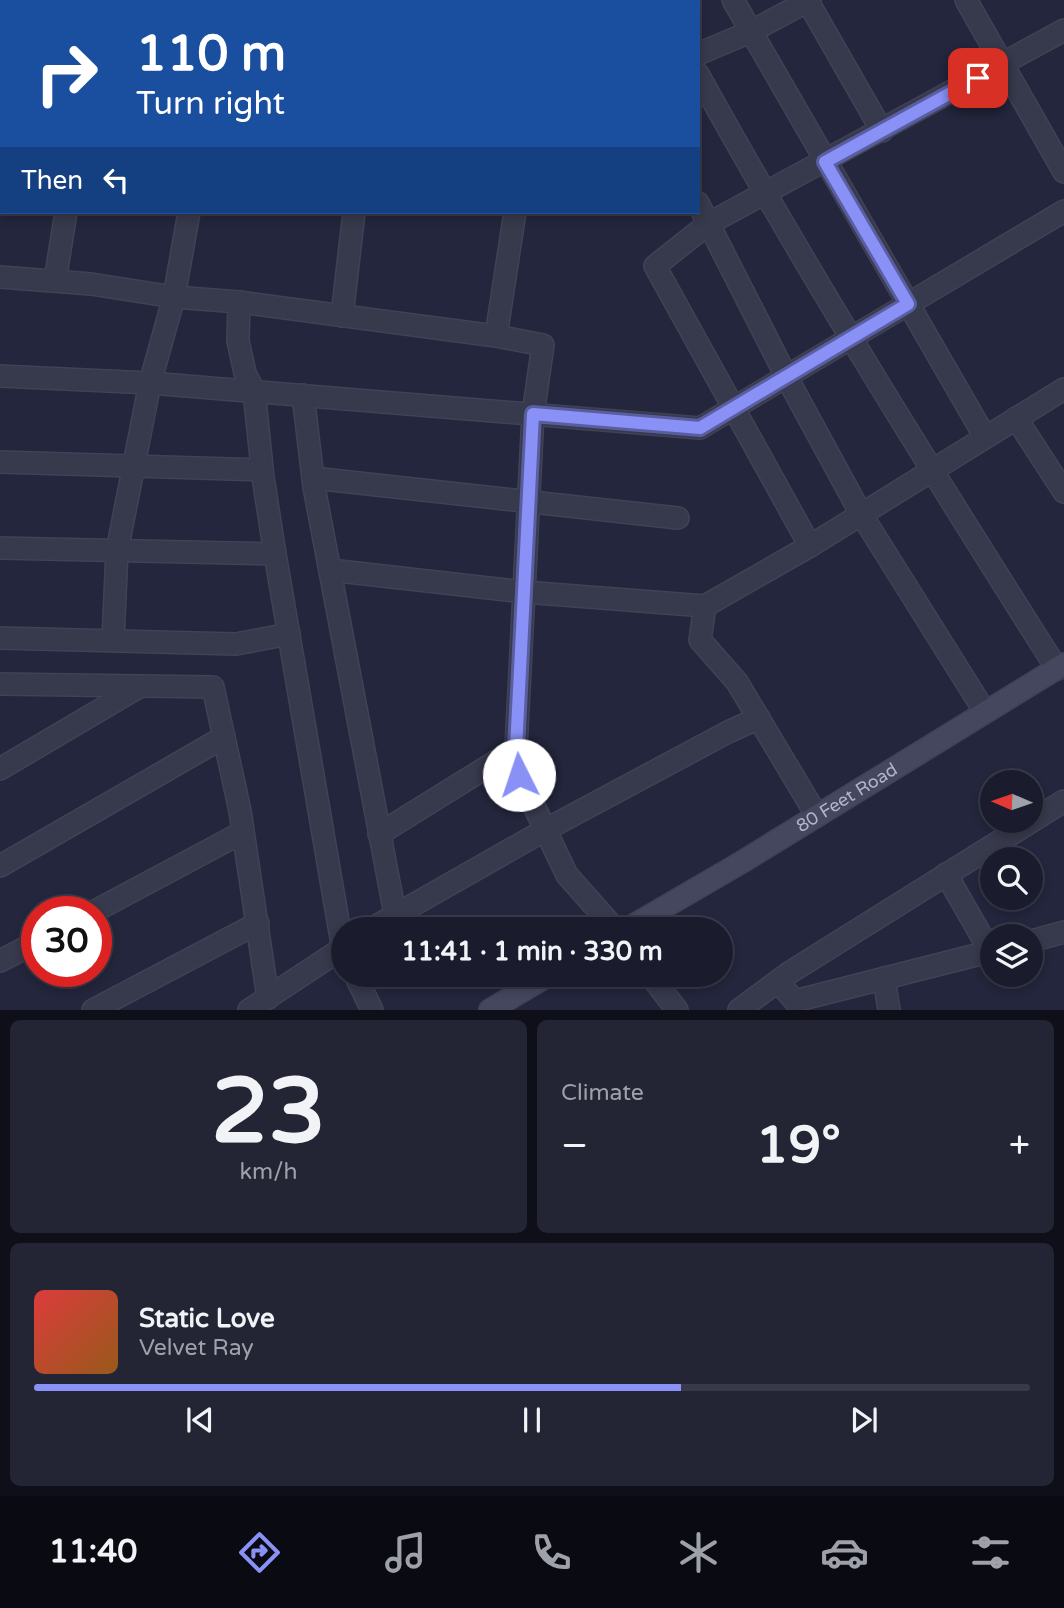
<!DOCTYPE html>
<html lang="en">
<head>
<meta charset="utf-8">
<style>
	body { margin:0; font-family:"Varela Round",sans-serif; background:#232535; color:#f1f3f6; height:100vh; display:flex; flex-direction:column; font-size:26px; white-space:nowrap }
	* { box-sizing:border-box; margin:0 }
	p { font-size:23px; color:#9fa1aa }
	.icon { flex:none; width:38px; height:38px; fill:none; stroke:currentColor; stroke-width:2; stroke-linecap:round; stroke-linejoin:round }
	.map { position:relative; height:1010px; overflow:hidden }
	.panel { display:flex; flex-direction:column; gap:10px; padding:10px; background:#0e0f19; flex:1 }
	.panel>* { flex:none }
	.hud { position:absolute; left:0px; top:0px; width:700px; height:214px; box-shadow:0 4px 10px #0003,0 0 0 2px #383a49; background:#1a4fa0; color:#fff; overflow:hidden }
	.needle { width:46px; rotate:272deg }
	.controls { position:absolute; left:980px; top:770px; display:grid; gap:14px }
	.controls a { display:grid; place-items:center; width:63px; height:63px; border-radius:50%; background:#1a1c2d; box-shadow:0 4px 10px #0003,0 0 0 2px #383a49; font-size:35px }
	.speed { position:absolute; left:21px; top:896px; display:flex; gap:14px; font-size:35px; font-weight:700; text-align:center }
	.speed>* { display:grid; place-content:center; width:91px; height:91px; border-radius:50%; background:#1a1c2d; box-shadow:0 4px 10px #0003,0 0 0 2px #383a49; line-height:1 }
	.speed .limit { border:10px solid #d22; background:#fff; color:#111 }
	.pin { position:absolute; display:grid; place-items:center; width:60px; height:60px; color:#fff; margin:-30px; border-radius:14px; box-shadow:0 4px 10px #0006 }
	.me { position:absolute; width:77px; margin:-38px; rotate:356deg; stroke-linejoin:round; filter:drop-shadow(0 0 5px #0008) }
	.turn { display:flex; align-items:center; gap:24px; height:147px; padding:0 21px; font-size:32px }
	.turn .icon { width:91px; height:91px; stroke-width:2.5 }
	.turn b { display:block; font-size:49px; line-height:60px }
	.then { display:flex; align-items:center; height:66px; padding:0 21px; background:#0003; gap:14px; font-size:26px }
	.big { font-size:52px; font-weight:700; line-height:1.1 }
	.panel .tile { flex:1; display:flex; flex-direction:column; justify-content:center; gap:10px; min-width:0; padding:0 24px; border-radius:10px; background:#232535 }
	.panel .dial { align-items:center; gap:0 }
	.dial b { font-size:91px; line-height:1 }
	.song { display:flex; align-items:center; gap:21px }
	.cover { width:84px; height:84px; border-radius:10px; background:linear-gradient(135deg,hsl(0 70% 55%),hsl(30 70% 35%)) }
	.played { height:7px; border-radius:4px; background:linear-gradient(90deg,#8991f6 65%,#383a49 65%) }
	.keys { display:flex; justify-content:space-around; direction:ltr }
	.heat { display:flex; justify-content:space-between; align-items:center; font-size:38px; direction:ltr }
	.panel .tiles { flex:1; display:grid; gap:10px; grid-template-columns:1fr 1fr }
	.tile:last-child { grid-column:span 2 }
	.trip { position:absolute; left:331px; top:917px; width:402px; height:70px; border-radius:35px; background:#1a1c2d; box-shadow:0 4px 10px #0003,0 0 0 2px #383a49; font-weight:700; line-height:70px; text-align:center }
	.tabs { display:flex; height:112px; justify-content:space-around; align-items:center; background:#0a0b12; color:#9fa1aa }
	.tabs .icon { width:49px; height:49px }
	.tabs .current { color:#8991f6 }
	.tabs b { font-size:32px; color:#f1f3f6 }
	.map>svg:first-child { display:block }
</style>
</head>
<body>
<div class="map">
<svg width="1064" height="1010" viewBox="0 0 1064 1010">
	<rect width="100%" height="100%" fill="#23263c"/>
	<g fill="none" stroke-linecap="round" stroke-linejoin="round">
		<defs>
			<g id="street">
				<path d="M 327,0 L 327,2"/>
				<path d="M 411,0 L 411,2"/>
				<path d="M 494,0 L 494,2"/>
				<path d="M 587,0 L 587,2"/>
				<path d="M 733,0 L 985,437"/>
				<path d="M 807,0 L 882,131"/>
				<path d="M 966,0 L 1064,172"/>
				<path d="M 0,2 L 2,2"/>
				<path d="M 246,2 L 246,0"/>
				<path d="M 698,54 L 750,32 L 810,0"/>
				<path d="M 698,74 C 810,277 933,473 1057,669"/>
				<path d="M 698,203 L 786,376 L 861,514 L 985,712"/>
				<path d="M 515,212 L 496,336 L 543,345 L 533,414 L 516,749 L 519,775 L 567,875 L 615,929"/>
				<path d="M 0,277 L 91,284 L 174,297 L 239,302 L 496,336"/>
				<path d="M 55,281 L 66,212"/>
				<path d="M 239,302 L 238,341 L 245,373 L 254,391 L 263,477 L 275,554 L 343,950"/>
				<path d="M 342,316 L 354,212"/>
				<path d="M 0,376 L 150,383 L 700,428 L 1064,211"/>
				<path d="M 303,395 L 314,487 L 395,914"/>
				<path d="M 1016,418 L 1064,492"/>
				<path d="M 0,462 L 262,470"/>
				<path d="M 313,478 L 678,518"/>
				<path d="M 810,546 L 655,266 L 708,224 L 1064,30"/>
				<path d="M 0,548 L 275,554"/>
				<path d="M 330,570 L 524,592 L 705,606 L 810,546 L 1064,389"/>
				<path d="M 705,606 L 700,640 L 737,682 L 817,816"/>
				<path d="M 0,638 L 236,644 L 289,634"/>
				<path d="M 113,640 L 117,551 L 150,383 L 174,297 L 189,212"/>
				<path d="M 0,684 L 213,687 L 240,811 L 268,998"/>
				<path d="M 0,769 L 139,687"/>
				<path d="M 379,834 L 516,749"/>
				<path d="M 0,866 L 224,737"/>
				<path d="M 946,874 L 990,951"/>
				<path d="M 93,912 L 243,832"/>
				<path d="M 371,929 L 545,830 L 728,732 L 759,718"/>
				<path d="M 1031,941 L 1064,932"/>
				<path d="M 0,961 L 37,942"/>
				<path d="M 355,975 L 372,1010"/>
				<path d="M 650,975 L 677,1010"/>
				<path d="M 884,978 L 889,1010"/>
				<path d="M 778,982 L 795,1001 L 992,951"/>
				<path d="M 93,1010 L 258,923"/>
				<path d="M 249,1010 L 343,948"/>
				<path d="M 739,1010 L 789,973 L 1064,801"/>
			</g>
			<g id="secondary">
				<path id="s1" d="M 627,929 L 742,862 L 1064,664"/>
				<path d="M 490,1010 L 549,975"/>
			</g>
		</defs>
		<!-- street casing -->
		<use href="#street" stroke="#404255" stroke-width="24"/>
		<!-- secondary casing -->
		<use href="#secondary" stroke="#404255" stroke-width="24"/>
		<!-- street -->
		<use href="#street" stroke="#37394c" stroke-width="21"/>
		<!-- secondary -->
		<use href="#secondary" stroke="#45475f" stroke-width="21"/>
	</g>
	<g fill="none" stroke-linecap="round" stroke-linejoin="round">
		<defs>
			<path id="route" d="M 519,775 L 516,749 L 533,414 L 700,428 L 908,304 L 825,162 L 978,78"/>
		</defs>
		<!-- route casing -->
		<use href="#route" stroke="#595ea0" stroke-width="18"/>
		<!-- route -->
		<use href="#route" stroke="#8991f6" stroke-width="12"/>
	</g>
	<g text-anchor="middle" stroke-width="7" stroke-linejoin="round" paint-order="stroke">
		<!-- street labels -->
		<g font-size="18" fill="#b3b4c8" stroke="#1c1e31">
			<text dy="6" stroke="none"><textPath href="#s1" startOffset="256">80 Feet Road</textPath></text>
		</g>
	</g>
</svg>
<div class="controls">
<a><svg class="needle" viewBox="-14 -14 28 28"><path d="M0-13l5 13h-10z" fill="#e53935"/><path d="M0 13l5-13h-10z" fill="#9fa1aa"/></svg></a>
<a><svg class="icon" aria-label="search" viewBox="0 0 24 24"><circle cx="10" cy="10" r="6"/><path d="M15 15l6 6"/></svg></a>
<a><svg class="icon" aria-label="layers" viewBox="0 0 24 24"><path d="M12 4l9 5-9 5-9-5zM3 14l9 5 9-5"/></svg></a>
</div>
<div class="speed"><div class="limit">30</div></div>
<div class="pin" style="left:978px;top:78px;background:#d93025"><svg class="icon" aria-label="arrive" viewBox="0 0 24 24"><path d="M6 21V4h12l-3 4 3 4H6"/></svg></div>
<svg class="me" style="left:519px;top:775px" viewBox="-20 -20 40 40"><circle r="19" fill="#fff"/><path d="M0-13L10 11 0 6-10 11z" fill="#8991f6"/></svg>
<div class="trip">11:41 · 1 min · 330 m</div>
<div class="hud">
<div class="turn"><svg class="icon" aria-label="right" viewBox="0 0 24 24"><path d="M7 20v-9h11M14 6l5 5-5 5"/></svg><div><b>110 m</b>Turn right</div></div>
<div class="then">Then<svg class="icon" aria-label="left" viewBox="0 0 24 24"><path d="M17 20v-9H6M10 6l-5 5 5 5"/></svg></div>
</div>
</div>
<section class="panel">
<div class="tiles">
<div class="tile dial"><b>23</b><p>km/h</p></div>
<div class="tile"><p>Climate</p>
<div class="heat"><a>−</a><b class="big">19°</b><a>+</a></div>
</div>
<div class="tile">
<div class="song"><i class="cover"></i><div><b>Static Love</b><p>Velvet Ray</p></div></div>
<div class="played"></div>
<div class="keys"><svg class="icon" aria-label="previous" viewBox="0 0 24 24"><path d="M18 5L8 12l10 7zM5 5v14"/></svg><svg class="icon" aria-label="pause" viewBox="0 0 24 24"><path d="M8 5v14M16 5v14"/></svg><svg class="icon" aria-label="next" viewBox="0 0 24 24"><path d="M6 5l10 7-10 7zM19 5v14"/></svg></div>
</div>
</div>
</section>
<nav class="tabs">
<b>11:40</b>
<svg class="icon current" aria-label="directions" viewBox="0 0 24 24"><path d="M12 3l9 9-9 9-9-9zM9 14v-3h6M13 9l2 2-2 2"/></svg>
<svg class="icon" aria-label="music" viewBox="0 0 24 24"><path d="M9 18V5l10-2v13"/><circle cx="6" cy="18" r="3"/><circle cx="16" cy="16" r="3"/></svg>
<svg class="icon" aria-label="phone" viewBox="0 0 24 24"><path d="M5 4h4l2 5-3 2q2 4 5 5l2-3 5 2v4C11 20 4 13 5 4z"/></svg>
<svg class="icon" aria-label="climate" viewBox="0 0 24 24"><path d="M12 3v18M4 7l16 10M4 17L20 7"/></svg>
<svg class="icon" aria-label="car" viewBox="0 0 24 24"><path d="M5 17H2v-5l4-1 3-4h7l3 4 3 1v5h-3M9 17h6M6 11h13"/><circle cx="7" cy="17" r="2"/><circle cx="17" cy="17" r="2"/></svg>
<svg class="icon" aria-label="filters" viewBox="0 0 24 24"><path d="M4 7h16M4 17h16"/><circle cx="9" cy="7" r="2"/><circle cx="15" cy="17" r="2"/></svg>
</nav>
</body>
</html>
